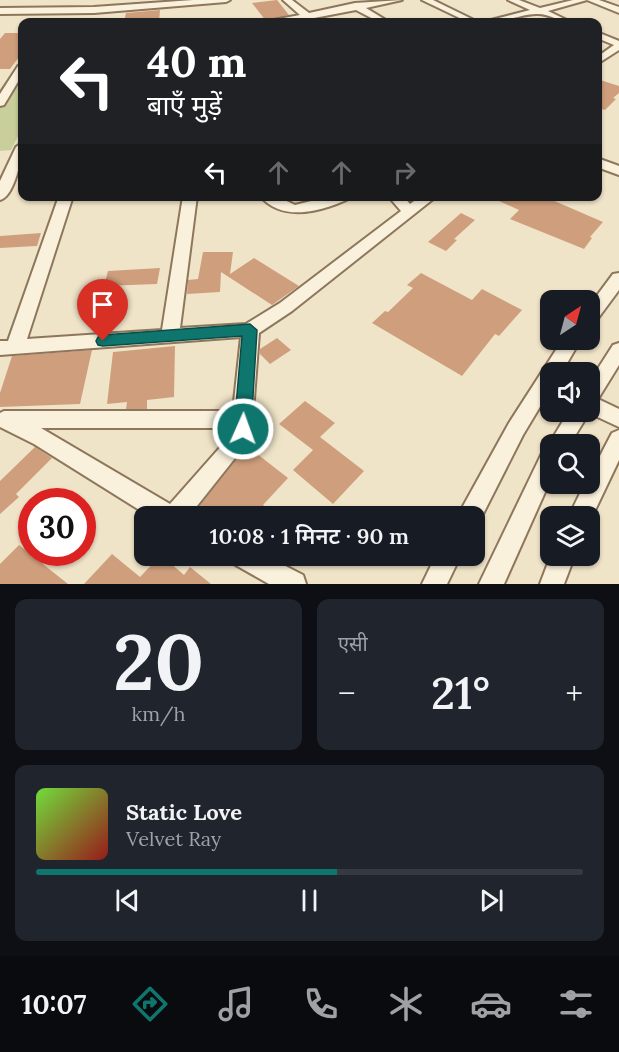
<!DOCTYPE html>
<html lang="hi">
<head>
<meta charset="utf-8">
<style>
	body { margin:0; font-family:Lora,"Noto Sans Devanagari",serif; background:#20242c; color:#f1f3f6; height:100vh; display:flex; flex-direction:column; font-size:22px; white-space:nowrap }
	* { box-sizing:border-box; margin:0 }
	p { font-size:20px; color:#9ea1a6 }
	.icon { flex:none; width:33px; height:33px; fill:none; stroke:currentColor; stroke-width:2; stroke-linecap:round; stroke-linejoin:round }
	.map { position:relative; height:584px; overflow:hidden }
	.drawer { display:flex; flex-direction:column; gap:15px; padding:15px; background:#0d0f14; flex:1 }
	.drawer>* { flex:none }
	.guide { position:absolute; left:18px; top:18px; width:584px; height:183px; border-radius:12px; box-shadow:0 2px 4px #0004; background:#202124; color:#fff; overflow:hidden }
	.needle { width:39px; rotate:36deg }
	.tools { position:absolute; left:540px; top:290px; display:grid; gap:12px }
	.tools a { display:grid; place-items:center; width:60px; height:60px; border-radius:12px; background:#171b24; box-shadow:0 2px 4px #0004; font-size:30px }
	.speed { position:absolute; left:18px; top:488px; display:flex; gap:12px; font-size:30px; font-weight:700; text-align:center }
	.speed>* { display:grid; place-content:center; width:78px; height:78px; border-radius:50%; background:#171b24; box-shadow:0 2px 4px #0004; line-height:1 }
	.speed .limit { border:9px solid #d22; background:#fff; color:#111 }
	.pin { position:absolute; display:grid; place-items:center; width:51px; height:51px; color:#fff; margin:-62px -26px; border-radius:50% 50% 50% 0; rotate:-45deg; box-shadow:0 0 6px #0007 }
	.pin .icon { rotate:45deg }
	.me { position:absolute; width:66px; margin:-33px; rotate:2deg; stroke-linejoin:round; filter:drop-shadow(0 0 4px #0008) }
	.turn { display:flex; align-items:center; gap:21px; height:126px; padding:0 30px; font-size:27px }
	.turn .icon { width:78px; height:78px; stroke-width:2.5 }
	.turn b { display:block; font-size:42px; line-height:51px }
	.lanes { display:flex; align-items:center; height:57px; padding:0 30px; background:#0003; justify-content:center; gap:30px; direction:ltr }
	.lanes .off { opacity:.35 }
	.big { font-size:45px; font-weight:600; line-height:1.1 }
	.drawer .card { flex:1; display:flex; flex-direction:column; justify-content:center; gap:9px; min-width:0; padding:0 21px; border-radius:12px; background:#20242c }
	.drawer .dial { align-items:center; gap:0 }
	.dial b { font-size:78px; line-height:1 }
	.song { display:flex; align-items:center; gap:18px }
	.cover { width:72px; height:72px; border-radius:9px; background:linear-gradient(135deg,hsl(100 70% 55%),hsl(0 70% 35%)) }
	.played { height:6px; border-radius:3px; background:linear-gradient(90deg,#0f766e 55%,#363941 55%) }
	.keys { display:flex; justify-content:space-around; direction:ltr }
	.heat { display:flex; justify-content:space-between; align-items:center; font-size:33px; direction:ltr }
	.drawer .tiles { flex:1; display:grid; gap:15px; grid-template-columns:1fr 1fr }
	.card:last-child { grid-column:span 2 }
	.trip { position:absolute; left:134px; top:506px; width:351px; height:60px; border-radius:12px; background:#171b24; box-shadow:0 2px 4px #0004; font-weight:600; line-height:60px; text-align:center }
	.dock { display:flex; height:96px; justify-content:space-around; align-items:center; background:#090b0e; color:#9ea1a6 }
	.dock .icon { width:42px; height:42px }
	.dock .on { color:#0f766e }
	.dock b { font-size:27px; color:#f1f3f6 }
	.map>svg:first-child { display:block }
</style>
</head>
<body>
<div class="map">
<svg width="619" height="584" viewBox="0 0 619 584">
	<rect width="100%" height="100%" fill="#f0e4c8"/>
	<!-- green -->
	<path fill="#c9cf9b" d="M 22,60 L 22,128 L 11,150 L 0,151 L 0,89 Z"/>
	<!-- building -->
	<g fill="#cf9f7d">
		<path d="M 277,0 L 289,15 L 266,21 L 252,3 Z"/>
		<path d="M 160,10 L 159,22 L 124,22 L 126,13 Z"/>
		<path d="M 5,33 L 22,33 L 22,53 L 10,69 L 0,69 L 0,39 Z"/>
		<path d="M 597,79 L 619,86 L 619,93 L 613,98 L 616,99 L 605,110 L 601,109 L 597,112 Z"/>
		<path d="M 488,196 L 543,196 L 603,222 L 590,237 L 592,238 L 584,249 L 510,219 L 519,210 Z"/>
		<path d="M 461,213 L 475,220 L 454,239 L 457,240 L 446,251 L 428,242 Z"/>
		<path d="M 41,233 L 37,246 L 0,248 L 0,236 Z"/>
		<path d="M 203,252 L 233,252 L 230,274 L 254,258 L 299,286 L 272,305 L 221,272 L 220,292 L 187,294 L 188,280 L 198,279 Z"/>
		<path d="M 160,268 L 157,284 L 104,286 L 108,271 Z"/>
		<path d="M 421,273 L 472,300 L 482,289 L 522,310 L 499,336 L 495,334 L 462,376 L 372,323 L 385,311 L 388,312 L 413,288 L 407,285 Z"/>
		<path d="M 277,338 L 291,350 L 270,364 L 260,354 L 260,349 Z"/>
		<path d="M 175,346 L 174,397 L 147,400 L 147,409 L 126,409 L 127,402 L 107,404 L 113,352 Z"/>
		<path d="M 92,350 L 80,404 L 0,407 L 0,393 L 12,356 Z"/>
		<path d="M 305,401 L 335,423 L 320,437 L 364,471 L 333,504 L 293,470 L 313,450 L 279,424 Z"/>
		<path d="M 247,446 L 288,478 L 263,505 L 268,508 L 262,516 L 192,515 Z"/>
		<path d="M 35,447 L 52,458 L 16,494 L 19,497 L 0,514 L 0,481 Z"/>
		<path d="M 19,545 L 68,584 L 0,584 L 0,564 Z"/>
		<path d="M 112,554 L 140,577 L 161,555 L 184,575 L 190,567 L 211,584 L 84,584 Z"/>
	</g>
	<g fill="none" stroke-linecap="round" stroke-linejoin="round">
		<defs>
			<g id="minor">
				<path d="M 193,0 L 230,0 L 226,2 L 94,13 L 0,14 L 0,8 L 94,7 Z"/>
				<path d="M 283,0 L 292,0 L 309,13 L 355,3 L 402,0 L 366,8 L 389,22 L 379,22 L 356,10 L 314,18 L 318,22 L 309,22 L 305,19 L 272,22 L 273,20 L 300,15 Z"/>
				<path d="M 422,0 L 433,0 L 478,22 L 468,22 Z"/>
				<path d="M 508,0 L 519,0 L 540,8 L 573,0 L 599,0 L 619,7 L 619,13 L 587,0 L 548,11 L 571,22 C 559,22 550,14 538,14 C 525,13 506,22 490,22 L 491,20 L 530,10 Z"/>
				<path d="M 597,32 L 619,41 L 619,50 L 597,64 L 597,57 L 614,45 L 597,38 Z"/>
				<path d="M 22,65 L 22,75 L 4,105 L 0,106 L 0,94 L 18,66 Z"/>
				<path d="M 22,143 C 23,156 14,197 0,200 L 0,181 L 16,147 Z"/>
				<path d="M 597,158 L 619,166 L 619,175 L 597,167 Z"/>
				<path d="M 59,196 L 73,196 L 27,339 L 162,330 L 183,196 L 197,196 L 180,328 L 246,324 L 280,303 L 401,211 L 388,196 L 403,196 L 410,204 L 421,196 L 437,196 L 292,311 L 259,333 L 251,438 L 189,516 L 149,516 L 34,444 L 0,427 L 0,413 L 4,411 L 233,411 L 241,337 L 0,355 L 0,341 L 8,341 ZM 41,428 L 232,428 L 231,435 L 170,504 Z"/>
				<path d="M 260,196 L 276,196 L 295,205 L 331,196 L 353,196 C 347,201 338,203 331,206 C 307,214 279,218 260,196 Z"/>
				<path d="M 619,273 L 619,290 L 596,321 L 590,323 L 590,305 L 613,274 Z"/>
				<path d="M 563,339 L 581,339 L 562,372 L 550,372 L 550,390 L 523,435 L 478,524 L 474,525 L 474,516 L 459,516 L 462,508 L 509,423 Z"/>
				<path d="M 619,343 L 619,365 L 598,399 L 619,409 L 619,427 L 589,413 L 570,444 L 550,444 L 550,448 L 549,444 L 569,411 L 590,411 L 590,381 L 613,345 Z"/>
				<path d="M 619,430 L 619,460 L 590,521 L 590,516 L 569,516 L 585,483 L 590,483 L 590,475 L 612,433 Z"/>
				<path d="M 550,451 L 550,481 L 504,584 L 479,584 L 542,453 Z"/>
				<path d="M 228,555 L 264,555 L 303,575 L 306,584 L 269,584 L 232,563 Z"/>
				<path d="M 436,555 L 461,555 L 447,584 L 422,584 Z"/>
				<path d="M 551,555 L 575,555 L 564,584 L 540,584 Z"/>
			</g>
		</defs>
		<!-- minor casing -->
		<use href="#minor" stroke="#8d765c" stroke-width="4"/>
		<!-- minor -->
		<use href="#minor" fill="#faf1dc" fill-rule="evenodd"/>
	</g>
	<!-- route -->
	<path fill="#0f766e" stroke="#0a4d48" stroke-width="1.5" d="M 250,324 L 257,330 L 251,429 L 249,434 L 243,436 L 237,434 L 234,429 L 242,336 L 103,346 L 98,345 L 96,341 L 98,337 L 103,335 Z"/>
</svg>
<div class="tools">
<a><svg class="needle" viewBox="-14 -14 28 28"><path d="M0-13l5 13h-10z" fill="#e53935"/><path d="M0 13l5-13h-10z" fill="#9ea1a6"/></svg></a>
<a><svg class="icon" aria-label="sound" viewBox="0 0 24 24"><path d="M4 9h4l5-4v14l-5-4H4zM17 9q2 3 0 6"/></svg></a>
<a><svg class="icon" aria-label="search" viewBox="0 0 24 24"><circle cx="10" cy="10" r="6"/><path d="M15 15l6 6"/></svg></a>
<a><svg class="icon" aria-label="layers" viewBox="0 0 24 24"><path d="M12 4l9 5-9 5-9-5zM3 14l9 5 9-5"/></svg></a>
</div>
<div class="speed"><div class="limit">30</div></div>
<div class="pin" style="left:103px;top:341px;background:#d93025"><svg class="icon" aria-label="arrive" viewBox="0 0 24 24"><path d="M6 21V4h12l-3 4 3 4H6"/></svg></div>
<svg class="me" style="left:243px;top:429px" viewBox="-20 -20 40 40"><circle r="17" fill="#0f766e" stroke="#fff" stroke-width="3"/><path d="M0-11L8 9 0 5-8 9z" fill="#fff"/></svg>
<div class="trip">10:08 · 1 मिनट · 90 m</div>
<div class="guide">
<div class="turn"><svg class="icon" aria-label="left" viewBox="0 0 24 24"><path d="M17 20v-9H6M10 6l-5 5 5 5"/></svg><div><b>40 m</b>बाएँ मुड़ें</div></div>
<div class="lanes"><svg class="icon" aria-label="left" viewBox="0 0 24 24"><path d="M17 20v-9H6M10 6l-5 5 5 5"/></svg><svg class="icon off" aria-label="ahead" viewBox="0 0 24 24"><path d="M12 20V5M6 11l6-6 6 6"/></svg><svg class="icon off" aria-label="ahead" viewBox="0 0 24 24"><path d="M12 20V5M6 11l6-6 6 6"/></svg><svg class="icon off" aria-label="right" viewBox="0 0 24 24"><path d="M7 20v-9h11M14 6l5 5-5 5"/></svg></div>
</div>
</div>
<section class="drawer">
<div class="tiles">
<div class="card dial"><b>20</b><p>km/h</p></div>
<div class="card"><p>एसी</p>
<div class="heat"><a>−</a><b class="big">21°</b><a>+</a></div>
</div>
<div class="card">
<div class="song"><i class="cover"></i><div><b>Static Love</b><p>Velvet Ray</p></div></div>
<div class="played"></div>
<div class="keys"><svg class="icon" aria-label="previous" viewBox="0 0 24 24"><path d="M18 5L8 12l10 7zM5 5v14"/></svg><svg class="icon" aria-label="pause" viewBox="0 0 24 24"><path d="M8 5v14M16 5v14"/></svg><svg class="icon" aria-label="next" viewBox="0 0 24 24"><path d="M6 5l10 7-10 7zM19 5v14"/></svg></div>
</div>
</div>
</section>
<nav class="dock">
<b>10:07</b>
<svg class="icon on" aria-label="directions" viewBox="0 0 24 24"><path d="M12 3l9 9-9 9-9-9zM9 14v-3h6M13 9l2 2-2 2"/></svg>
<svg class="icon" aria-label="music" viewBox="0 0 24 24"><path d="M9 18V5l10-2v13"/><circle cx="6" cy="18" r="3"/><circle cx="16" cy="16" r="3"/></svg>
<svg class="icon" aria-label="phone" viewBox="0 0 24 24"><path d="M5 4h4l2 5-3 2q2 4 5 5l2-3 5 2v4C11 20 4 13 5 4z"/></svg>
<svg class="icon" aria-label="climate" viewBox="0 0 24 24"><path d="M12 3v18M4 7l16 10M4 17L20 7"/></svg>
<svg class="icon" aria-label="car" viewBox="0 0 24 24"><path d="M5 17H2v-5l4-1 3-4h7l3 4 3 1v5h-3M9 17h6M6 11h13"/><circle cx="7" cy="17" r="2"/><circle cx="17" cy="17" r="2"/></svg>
<svg class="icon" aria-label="filters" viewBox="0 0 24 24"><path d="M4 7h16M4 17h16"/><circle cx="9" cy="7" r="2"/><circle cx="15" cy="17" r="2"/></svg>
</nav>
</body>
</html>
